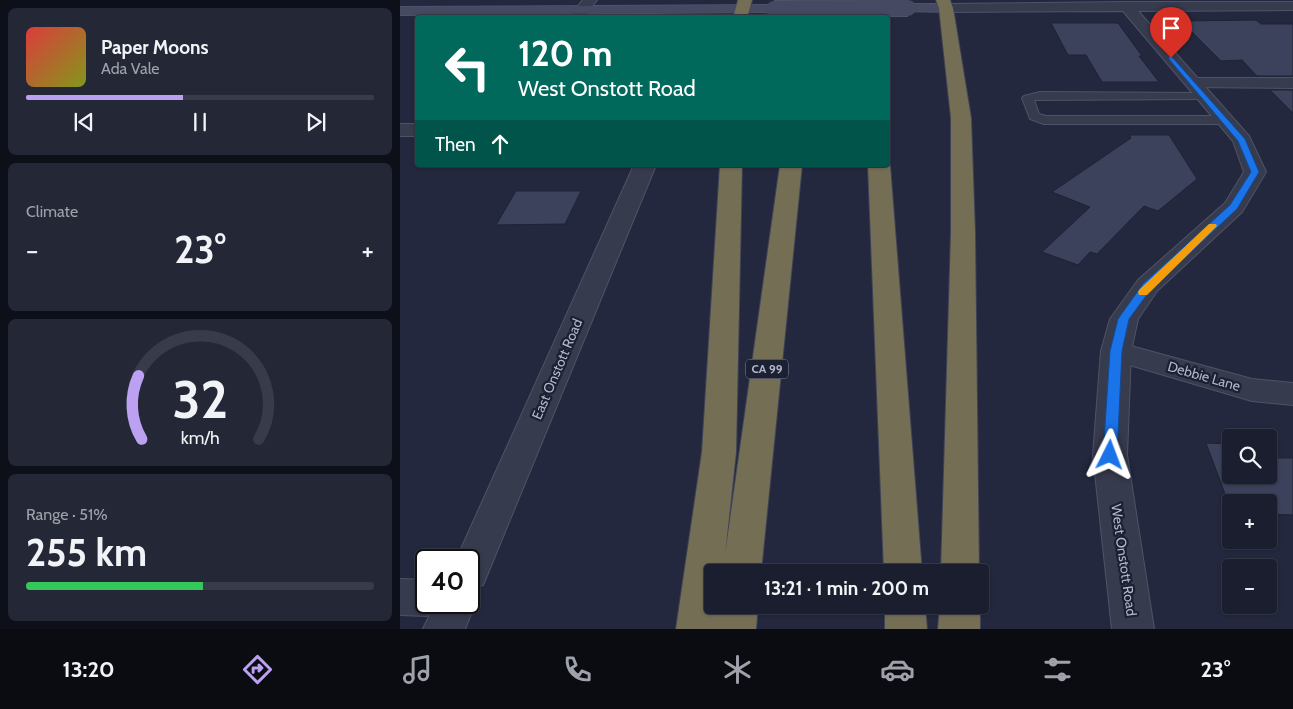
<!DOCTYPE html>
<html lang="en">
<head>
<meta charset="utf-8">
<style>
	body { margin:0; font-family:Cabin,sans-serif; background:#232736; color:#f1f3f6; height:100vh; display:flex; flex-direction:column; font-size:19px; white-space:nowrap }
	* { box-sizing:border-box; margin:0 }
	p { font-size:16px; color:#9fa2aa }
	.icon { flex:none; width:28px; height:28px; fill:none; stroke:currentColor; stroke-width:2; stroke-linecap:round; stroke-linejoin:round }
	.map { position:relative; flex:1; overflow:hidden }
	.drawer { display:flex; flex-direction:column; gap:8px; padding:8px; background:#0e1019; width:400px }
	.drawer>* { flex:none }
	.hud { position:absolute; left:15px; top:15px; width:475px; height:152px; border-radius:5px; box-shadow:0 1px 4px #0004,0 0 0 1px #383c4a; background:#00695c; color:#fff; overflow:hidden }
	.controls { position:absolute; left:822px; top:429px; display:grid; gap:10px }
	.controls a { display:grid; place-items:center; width:55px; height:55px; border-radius:5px; background:#1a1e2e; box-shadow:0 1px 4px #0004,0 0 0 1px #383c4a; font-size:25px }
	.speed { position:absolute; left:15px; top:549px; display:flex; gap:10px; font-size:25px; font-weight:700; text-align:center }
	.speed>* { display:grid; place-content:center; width:65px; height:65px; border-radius:50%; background:#1a1e2e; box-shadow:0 1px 4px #0004,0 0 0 1px #383c4a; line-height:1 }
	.speed .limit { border:2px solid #111; border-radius:8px; background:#fff; color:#111 }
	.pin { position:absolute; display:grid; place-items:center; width:42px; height:42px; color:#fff; margin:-51px -21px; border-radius:50% 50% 50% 0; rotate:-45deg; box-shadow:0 0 5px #0007 }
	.pin .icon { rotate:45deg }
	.me { position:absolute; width:55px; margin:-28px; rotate:3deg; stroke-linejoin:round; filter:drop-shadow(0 0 4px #0008) }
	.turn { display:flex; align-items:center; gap:18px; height:105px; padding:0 20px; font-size:22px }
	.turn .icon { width:65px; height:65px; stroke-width:2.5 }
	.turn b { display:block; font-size:35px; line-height:42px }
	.then { display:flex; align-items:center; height:48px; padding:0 20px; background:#0003; gap:10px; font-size:19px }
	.big { font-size:38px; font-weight:700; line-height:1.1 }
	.drawer .card { flex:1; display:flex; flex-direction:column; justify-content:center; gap:8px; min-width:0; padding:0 18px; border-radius:8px; background:#232736 }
	.drawer .dial { align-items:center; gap:0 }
	.dial svg { height:130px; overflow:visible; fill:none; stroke:#383c4a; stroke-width:7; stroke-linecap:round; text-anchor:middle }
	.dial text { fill:#f1f3f6; stroke:none }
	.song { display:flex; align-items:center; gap:15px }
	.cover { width:60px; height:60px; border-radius:8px; background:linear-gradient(135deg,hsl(0 70% 55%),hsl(70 70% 35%)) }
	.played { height:5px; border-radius:2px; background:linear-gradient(90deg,#bca0f2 45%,#383c4a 45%) }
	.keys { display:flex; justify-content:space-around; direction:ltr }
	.heat { display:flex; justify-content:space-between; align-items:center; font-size:28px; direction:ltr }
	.charge { height:8px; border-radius:4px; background:linear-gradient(90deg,#34c759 51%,#383c4a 0) }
	.trip { position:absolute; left:304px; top:564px; width:285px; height:50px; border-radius:5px; background:#1a1e2e; box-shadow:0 1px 4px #0004,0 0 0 1px #383c4a; font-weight:700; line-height:50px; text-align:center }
	.dock { display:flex; height:80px; justify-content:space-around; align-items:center; background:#0a0c12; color:#9fa2aa }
	.dock .icon { width:35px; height:35px }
	.dock .current { color:#bca0f2 }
	.dock b { font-size:22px; color:#f1f3f6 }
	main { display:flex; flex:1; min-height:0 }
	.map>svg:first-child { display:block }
</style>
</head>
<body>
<main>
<section class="drawer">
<div class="card">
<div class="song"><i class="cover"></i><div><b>Paper Moons</b><p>Ada Vale</p></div></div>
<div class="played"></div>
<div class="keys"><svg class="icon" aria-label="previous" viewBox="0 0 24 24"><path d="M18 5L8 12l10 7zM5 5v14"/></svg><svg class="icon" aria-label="pause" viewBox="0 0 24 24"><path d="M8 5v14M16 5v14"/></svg><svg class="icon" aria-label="next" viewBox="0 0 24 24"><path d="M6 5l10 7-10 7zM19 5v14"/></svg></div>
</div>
<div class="card"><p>Climate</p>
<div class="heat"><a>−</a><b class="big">23°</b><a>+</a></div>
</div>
<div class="card dial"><svg viewBox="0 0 100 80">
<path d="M14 69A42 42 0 1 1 86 69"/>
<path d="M14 69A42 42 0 0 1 12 30" stroke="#bca0f2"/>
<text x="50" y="56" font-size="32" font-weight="700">32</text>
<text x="50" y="72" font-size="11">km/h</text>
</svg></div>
<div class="card"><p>Range · 51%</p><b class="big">255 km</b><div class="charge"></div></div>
</section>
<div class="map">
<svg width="893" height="629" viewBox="0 0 893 629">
	<rect width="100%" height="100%" fill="#23283e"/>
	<!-- building -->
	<g fill="#3d425c" stroke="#1e2235">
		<path d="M 856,20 L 861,24 L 893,24 L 893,76 L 857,76 L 842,60 L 821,61 L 781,21 Z"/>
		<path d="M 651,23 L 718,23 L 742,56 L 739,56 L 759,82 L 702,82 L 686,55 L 668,55 Z"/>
		<path d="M 870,90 L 893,90 L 893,113 Z"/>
		<path d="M 729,135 L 769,135 L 797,179 L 758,211 L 744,206 L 697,254 L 690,252 L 678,265 L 642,252 L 690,207 L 652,192 L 731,138 Z"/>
		<path d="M 116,191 L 181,191 L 165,224 L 96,225 Z"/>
		<path d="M 806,443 L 831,444 L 831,475 L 869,475 L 869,446 L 873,446 L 878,458 L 893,458 L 893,515 L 869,514 L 869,502 L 831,502 L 831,510 Z"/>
	</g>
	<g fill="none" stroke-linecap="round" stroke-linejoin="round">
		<defs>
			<path id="service" d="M 640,92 L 804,93 L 810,96 L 804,99 L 634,100 L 639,114 L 646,116 L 825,116 L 831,120 L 825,124 L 644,124 L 630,119 L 622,98 L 624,96 Z"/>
			<g id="minor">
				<path d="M 794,78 L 893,78 L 893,88 L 788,87 L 785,83 L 788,79 Z"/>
				<rect x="0" y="124" width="18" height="12"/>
				<path d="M 716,342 L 852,379 L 893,383 L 893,405 L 852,401 L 706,358 L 701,351 L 706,344 Z"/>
				<path d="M 0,579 L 26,580 L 26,602 L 44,602 L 40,610 L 26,616 L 0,615 Z"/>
			</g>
			<g id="tertiary">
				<path d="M 183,0 L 197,0 L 183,18 L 168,18 Z"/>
				<path d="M 726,2 L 893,2 L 893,10 L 738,11 L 849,136 L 866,172 L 842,212 L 757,291 L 738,319 L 731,351 L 727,455 L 754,629 L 712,629 L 693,455 L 701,351 L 710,319 L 738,280 L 825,203 L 844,172 L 833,141 L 723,11 L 546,12 L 541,11 L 539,8 L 541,5 L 546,4 Z"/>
				<path d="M 234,165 L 256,165 L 88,573 L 83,585 L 70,589 L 76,602 L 65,629 L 23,629 L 36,602 L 69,602 L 69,560 L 56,560 Z"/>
			</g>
			<g id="secondary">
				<path d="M 508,4 L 546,4 L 551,5 L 553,8 L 551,11 L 546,12 L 503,11 L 501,8 L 503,5 Z"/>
				<path d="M 374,5 L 379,6 L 381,9 L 379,12 L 0,15 L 0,7 Z"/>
			</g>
			<g id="motorway">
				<path d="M 338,0 L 352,0 L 347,18 L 333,18 Z"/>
				<path d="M 404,0 L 418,0 L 416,18 L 402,18 Z"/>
				<path d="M 463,0 L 477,0 L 478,18 L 464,18 Z"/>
				<path d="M 536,0 L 550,0 L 553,8 L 571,118 L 575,232 L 579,572 L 541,572 L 551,232 L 551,118 L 539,8 Z"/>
				<path d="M 488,162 L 490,165 L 522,572 L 484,572 L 468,165 L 488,165 Z"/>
				<path d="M 320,165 L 342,165 L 336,452 L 325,555 L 380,165 L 402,165 L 361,572 L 312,572 L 312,605 L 358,605 L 356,629 L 276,629 L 302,452 Z"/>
				<path d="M 485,605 L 525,605 L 527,629 L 485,629 Z"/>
				<path d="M 540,605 L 580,605 L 580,629 L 538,629 Z"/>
			</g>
		</defs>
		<!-- service casing -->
		<use href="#service" stroke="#4f5366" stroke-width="2"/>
		<!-- minor casing -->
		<use href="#minor" stroke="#4f5366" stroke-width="2"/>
		<!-- tertiary casing -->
		<use href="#tertiary" stroke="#4f5366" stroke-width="2"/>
		<!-- secondary casing -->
		<use href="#secondary" stroke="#4f5366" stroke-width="2"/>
		<!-- motorway casing -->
		<use href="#motorway" stroke="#3f4356" stroke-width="2"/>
		<!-- service -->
		<use href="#service" fill="#373b4e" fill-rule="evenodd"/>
		<!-- minor -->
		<use href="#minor" fill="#373b4e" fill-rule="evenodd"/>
		<!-- tertiary -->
		<use href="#tertiary" fill="#373b4e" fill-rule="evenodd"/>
		<!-- secondary -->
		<use href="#secondary" fill="#454961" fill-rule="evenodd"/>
		<!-- motorway -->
		<use href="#motorway" fill="#746f54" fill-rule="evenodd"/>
		<defs>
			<path id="secondary-bridge" d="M 374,9 L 508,8"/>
		</defs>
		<!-- secondary-bridge casing -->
		<use href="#secondary-bridge" stroke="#4f5366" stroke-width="18" stroke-linecap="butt"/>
		<!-- secondary-bridge -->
		<use href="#secondary-bridge" stroke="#454961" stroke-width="16"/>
	</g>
	<!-- route -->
	<path fill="#1a73e8" stroke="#114b97" d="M 771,56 L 845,139 L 859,172 L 837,209 L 751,289 L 729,319 L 722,351 L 717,455 L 715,458 L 710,460 L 705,458 L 703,455 L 710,351 L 718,319 L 743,284 L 830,205 L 851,172 L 838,141 L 769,59 L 769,56 Z"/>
	<!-- slow -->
	<path fill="#f59e0b" d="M 809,224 L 816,224 L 817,226 L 747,295 L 739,295 L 738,292 L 739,290 Z"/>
	<g text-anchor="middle" stroke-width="4.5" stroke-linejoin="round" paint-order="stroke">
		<!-- shield labels -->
		<rect fill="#1c2033" stroke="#86899c" stroke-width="1" x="346" y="359.5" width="42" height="19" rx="4"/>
		<g font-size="12" font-weight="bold" fill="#b3b6c9">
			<text x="367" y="373">CA 99</text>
		</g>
		<!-- street labels -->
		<g font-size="14" fill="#b3b6c9" stroke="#1c2033">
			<text transform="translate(157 369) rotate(-67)" y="5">East Onstott Road</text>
			<text transform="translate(804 376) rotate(16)" y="5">Debbie Lane</text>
			<text transform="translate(724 560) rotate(82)" y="5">West Onstott Road</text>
		</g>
	</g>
</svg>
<div class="controls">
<a><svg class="icon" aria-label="search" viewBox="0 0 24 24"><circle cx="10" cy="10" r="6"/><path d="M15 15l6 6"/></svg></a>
<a>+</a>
<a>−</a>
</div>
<div class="speed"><div class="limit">40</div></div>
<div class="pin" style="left:771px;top:58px;background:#d93025"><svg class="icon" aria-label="arrive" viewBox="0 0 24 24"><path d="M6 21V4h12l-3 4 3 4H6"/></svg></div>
<svg class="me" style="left:710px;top:455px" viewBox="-20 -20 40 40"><path d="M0-17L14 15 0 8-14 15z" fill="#1a73e8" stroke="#fff" stroke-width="4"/></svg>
<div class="trip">13:21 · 1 min · 200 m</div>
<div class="hud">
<div class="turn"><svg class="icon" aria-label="left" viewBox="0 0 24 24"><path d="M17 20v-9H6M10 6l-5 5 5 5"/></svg><div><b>120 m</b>West Onstott Road</div></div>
<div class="then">Then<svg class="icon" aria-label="ahead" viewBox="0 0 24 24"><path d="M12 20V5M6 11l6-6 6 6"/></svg></div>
</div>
</div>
</main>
<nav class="dock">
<b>13:20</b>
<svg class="icon current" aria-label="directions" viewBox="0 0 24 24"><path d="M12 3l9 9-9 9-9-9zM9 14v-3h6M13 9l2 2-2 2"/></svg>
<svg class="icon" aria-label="music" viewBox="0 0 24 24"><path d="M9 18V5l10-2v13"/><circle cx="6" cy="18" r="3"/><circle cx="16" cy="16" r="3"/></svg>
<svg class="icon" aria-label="phone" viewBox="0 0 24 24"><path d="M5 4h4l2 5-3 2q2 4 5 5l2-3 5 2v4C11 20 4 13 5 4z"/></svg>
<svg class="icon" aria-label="climate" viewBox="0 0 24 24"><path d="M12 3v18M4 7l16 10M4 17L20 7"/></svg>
<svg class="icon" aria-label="car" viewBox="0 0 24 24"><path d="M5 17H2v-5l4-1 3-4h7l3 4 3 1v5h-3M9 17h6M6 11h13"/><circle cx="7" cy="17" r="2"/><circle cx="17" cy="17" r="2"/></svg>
<svg class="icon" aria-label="filters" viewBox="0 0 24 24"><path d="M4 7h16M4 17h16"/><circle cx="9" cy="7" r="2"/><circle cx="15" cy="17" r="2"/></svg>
<b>23°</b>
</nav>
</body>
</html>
